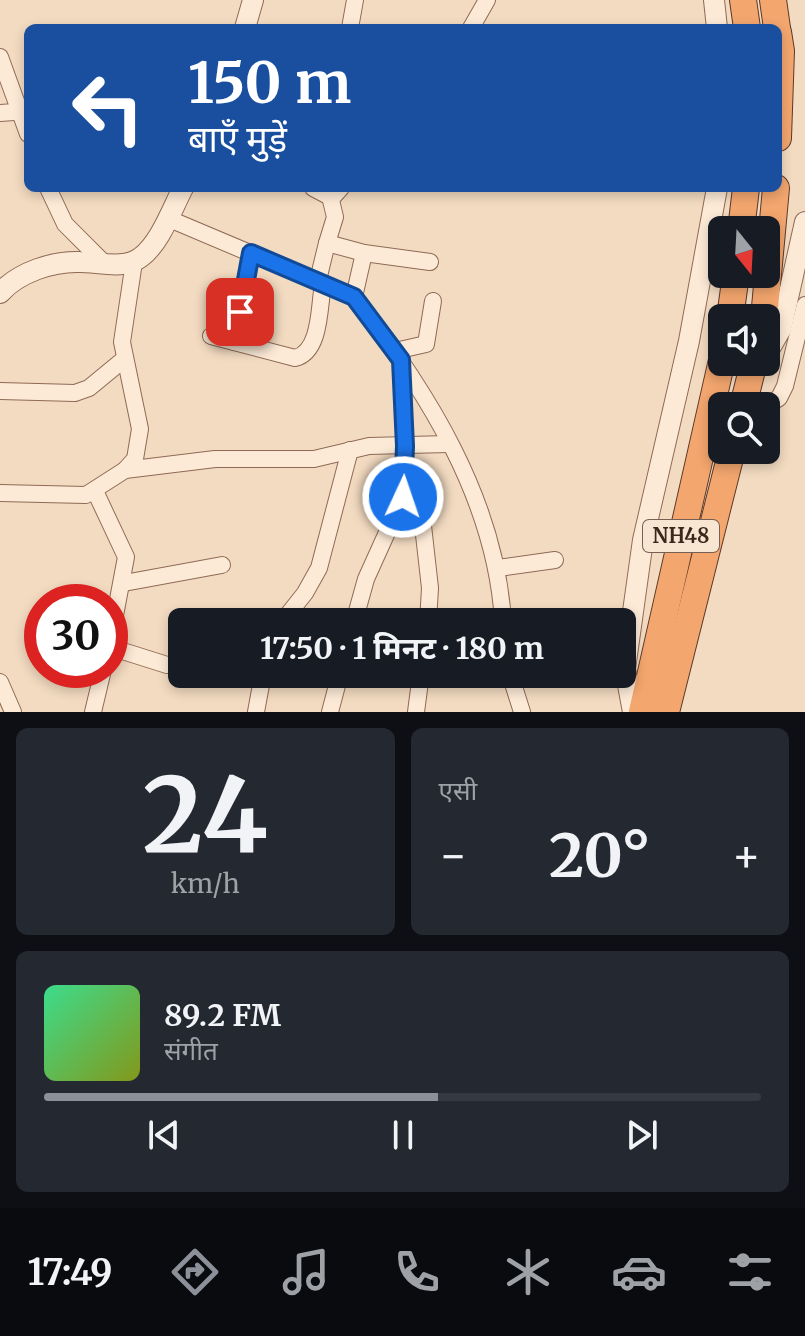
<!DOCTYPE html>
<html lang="hi">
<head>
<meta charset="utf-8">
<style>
	body { margin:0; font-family:Merriweather,"Noto Sans Devanagari",serif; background:#242831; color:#f1f3f6; height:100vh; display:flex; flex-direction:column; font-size:30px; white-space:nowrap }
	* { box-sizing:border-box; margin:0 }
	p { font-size:26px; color:#9ea1a6 }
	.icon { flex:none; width:44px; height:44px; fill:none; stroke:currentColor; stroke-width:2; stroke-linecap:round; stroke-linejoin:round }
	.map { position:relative; height:712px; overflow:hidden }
	.side { display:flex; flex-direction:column; gap:16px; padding:16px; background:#0d0f14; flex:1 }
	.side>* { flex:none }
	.top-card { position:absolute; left:24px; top:24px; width:758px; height:168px; border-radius:12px; box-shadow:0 4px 12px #0003; background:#1a4fa0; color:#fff; overflow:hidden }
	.needle { width:52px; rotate:162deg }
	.buttons { position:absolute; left:708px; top:216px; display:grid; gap:16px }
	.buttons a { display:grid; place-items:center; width:72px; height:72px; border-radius:12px; background:#171b24; box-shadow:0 4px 12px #0003; font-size:40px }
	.speed { position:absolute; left:24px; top:584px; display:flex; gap:16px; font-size:40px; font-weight:700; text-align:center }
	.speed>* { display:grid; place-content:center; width:104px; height:104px; border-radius:50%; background:#171b24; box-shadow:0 4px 12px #0003; line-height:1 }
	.speed .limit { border:12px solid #d22; background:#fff; color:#111 }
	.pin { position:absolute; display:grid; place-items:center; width:68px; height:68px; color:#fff; margin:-34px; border-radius:16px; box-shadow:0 4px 12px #0006 }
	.me { position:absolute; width:88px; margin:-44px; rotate:3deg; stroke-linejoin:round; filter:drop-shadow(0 0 6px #0008) }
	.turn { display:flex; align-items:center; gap:28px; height:168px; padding:0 32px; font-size:36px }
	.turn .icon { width:104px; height:104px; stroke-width:2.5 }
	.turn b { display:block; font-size:56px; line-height:68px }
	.big { font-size:60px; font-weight:700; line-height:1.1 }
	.side .widget { flex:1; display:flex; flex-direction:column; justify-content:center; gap:12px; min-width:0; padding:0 28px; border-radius:12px; background:#242831 }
	.side .dial { align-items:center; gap:0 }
	.dial b { font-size:104px; line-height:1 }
	.song { display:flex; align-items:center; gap:24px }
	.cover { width:96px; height:96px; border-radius:12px; background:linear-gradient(135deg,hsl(150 70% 55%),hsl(70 70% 35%)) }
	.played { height:8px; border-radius:4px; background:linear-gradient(90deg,#8c9099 55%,#363941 55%) }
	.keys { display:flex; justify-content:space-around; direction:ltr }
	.heat { display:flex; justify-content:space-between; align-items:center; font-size:44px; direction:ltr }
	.side .tiles { flex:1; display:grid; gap:16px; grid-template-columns:1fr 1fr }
	.widget:last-child { grid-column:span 2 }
	.trip { position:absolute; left:168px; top:608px; width:468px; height:80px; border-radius:12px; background:#171b24; box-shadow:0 4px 12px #0003; font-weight:700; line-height:80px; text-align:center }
	.menu { display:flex; height:128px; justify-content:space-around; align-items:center; background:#090b0e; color:#9ea1a6 }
	.menu .icon { width:56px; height:56px }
	.menu .on { color:#8c9099 }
	.menu b { font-size:36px; color:#f1f3f6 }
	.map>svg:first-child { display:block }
</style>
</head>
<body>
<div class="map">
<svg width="805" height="712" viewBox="0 0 805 712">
	<rect width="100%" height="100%" fill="#f3dbc1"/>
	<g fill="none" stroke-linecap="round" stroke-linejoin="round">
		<defs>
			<g id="minor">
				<path d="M 350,28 L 355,0"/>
				<path d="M 471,28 L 487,0"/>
				<path d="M 0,57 L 28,134"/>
				<path d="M 0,113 L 28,111"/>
				<path d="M 48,188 L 65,224 L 104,263"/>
				<path d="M 313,188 L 332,198 L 341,188"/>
				<path d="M 328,188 L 335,217 L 327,243 L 364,253 L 354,297 C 427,391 496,500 503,622"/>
				<path d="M 167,218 L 354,297"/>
				<path d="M 364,253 L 430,262"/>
				<path d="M 318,280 L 327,243"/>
				<path d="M 211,336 L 295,358 C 321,352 319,306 323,284"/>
				<path d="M 234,342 L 251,253"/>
				<path d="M 395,351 L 426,344 L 433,301"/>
				<path d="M 0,391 L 75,393 L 89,388 L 123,360"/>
				<path d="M 766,406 L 779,398 L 785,386 L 805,305"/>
				<path d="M 125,470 L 215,459 L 314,459 L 369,446 L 448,444"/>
				<path d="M 95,491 L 126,557 L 110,642"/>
				<path d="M 0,493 L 86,495 L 125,470 L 135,459 L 140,429 L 122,342 L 134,262"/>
				<path d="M 403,497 L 422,517 L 430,588 L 428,622"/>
				<path d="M 498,568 L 555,560"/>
				<path d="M 124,583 L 222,565"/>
				<path d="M 282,622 L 305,593 L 319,568 L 350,450"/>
				<path d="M 354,622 L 366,579 L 403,497 L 405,446 L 401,361"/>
				<path d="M 110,647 L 167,665"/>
				<path d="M 510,674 L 522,712"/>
				<path d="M 0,682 L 13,712"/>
				<path d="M 93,712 L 103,670"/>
				<path d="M 256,712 L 263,674"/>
				<path d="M 330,712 L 340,674"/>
				<path d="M 416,712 L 421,674"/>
			</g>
			<g id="tertiary">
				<path d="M 714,0 L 717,28"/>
				<path d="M 245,28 L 253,0"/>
				<path d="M 0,293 C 19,272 53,261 80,262 C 99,262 125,270 141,257 C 160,243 172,209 183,188"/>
				<path d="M 766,355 L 781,329 L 805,222"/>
				<path d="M 633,712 L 625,669 L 643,540 L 689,341 L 717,188"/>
			</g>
			<g id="trunk">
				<path d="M 743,0 L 747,28"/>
				<path d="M 773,0 L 777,28"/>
				<path d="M 778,32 L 781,51 L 778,138"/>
				<path d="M 741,230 L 746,188"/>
				<path d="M 730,318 L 736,274"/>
				<path d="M 764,318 L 776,188"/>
				<path d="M 743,406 L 754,362"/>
				<path d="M 642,712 L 722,360"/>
				<path d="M 666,712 L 732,450"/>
			</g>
		</defs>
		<!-- minor casing -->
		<use href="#minor" stroke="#8f6a56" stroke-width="18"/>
		<!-- tertiary casing -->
		<use href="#tertiary" stroke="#8f6a56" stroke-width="22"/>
		<!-- trunk casing -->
		<use href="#trunk" stroke="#5c392b" stroke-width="28"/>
		<!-- minor -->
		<use href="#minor" stroke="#fcead6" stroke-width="16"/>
		<!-- tertiary -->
		<use href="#tertiary" stroke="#fcead6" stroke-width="20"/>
		<!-- trunk -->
		<use href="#trunk" stroke="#f3a66e" stroke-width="26"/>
	</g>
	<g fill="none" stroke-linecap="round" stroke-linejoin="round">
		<defs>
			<path id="route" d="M 240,312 L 251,253 L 354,297 L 401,360 L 405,446 L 403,497"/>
		</defs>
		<!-- route casing -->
		<use href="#route" stroke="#114b97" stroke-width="20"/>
		<!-- route -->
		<use href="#route" stroke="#1a73e8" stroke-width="14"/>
	</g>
	<g text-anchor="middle" stroke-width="7" stroke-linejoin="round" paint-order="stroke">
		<!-- shield labels -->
		<rect fill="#f9e6d2" stroke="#756053" stroke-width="2" x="643" y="520" width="76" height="32" rx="6"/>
		<g font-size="20" font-weight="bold" fill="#3d261c">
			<text x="681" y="543">NH48</text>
		</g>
	</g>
</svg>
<div class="buttons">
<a><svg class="needle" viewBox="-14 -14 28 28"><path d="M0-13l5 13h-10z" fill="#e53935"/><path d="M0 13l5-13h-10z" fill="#9ea1a6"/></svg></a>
<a><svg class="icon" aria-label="sound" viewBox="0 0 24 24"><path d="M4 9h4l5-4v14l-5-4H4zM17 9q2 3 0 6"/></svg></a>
<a><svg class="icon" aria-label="search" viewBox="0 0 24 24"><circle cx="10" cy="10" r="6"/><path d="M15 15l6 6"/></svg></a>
</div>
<div class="speed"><div class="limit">30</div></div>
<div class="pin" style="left:240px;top:312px;background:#d93025"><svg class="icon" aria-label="arrive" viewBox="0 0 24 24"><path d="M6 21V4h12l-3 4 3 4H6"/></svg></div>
<svg class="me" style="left:403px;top:497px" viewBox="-20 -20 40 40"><circle r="17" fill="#1a73e8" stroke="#fff" stroke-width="3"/><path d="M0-11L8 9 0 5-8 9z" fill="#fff"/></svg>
<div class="trip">17:50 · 1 मिनट · 180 m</div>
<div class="top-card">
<div class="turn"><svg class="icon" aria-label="left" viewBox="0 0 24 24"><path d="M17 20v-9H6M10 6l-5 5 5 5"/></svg><div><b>150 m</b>बाएँ मुड़ें</div></div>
</div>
</div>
<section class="side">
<div class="tiles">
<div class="widget dial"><b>24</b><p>km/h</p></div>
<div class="widget"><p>एसी</p>
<div class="heat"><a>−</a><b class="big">20°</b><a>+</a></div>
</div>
<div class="widget">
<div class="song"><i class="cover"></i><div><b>89.2 FM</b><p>संगीत</p></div></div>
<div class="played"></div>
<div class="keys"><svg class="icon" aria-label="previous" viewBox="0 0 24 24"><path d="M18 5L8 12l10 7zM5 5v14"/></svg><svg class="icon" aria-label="pause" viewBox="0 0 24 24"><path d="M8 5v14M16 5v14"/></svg><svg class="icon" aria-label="next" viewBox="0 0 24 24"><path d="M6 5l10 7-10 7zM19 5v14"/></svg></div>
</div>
</div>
</section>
<nav class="menu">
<b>17:49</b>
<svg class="icon on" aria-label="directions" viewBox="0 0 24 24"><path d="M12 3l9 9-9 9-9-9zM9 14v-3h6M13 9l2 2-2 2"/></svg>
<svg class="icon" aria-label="music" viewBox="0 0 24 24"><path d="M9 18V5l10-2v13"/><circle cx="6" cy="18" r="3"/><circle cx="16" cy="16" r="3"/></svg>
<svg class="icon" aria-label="phone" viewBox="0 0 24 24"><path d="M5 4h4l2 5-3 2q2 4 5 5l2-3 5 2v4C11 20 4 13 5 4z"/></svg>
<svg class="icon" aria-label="climate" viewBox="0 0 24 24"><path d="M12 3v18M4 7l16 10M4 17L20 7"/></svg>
<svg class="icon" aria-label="car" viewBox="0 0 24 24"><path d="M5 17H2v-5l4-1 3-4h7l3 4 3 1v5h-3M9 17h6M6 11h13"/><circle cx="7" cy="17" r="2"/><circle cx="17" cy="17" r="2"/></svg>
<svg class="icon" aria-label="filters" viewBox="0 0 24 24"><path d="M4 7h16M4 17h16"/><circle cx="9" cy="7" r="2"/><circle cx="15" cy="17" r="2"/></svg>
</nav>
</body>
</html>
